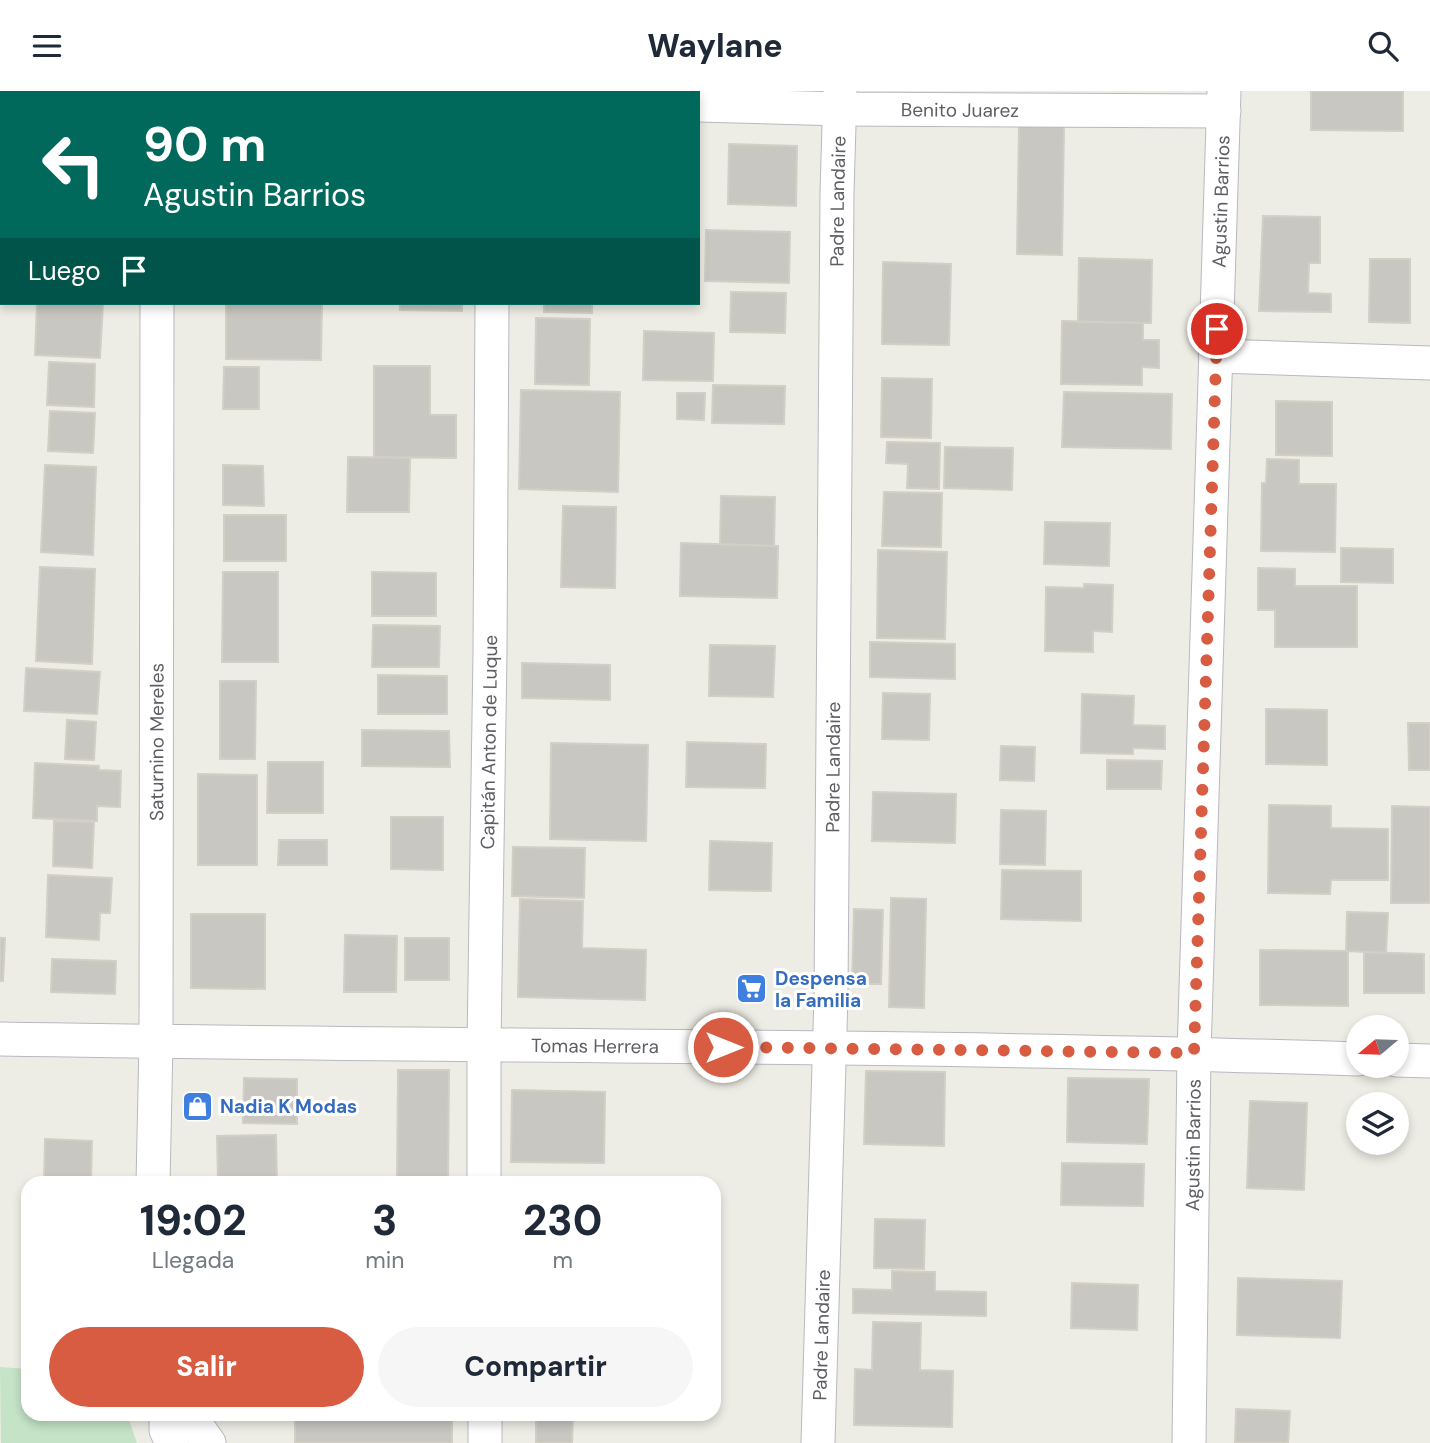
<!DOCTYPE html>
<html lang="es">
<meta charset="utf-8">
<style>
body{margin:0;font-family:"DM Sans",sans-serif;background:#f6f6f7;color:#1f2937;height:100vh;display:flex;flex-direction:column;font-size:26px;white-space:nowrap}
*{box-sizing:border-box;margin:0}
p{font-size:23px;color:#747a83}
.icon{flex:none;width:38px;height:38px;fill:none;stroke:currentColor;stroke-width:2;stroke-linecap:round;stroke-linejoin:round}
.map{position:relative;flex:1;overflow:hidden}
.panel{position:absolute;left:21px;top:1085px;width:700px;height:245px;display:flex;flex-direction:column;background:#fff;border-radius:21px;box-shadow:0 4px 10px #0003}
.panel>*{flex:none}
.hud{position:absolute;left:0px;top:0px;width:700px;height:214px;box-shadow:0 4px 10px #0003;background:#00695c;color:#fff;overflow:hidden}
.needle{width:46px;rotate:251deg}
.fabs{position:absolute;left:1346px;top:924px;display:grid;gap:14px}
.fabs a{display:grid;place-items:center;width:63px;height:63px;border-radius:50%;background:#fff;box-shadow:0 4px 10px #0003;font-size:35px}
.pin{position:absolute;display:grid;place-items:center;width:60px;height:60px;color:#fff;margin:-30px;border:4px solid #fff;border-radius:50%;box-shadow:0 2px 7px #0007}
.me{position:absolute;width:77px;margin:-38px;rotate:90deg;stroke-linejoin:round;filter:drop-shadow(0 0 5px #0008)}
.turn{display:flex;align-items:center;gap:24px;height:147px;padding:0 28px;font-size:32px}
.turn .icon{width:91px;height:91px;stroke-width:2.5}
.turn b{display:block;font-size:49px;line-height:60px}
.then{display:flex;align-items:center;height:66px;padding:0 28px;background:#0003;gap:14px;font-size:26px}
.eta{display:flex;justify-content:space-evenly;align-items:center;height:119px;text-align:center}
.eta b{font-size:42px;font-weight:800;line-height:49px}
.button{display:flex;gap:14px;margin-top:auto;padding:14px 28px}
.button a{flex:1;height:80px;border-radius:42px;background:#d75c42;color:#fff;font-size:28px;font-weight:800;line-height:80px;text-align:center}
.button a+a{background:#f6f6f7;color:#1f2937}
header{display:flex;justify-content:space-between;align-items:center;height:91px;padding:0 28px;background:#fff;font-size:32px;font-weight:800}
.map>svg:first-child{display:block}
.green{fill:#c4e3c7}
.building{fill:#c9c7c2;stroke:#d2cfc4;stroke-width:2}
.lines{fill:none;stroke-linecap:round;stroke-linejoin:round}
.minor-casing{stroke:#b7b9be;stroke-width:35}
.minor{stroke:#fff;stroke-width:33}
.route{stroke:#d75c42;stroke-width:12;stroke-dasharray:0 21.6}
.labels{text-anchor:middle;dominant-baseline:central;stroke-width:6;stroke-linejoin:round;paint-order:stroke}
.street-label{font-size:19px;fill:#5d5f64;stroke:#fff}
.shop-label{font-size:19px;font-weight:bold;fill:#366cbe;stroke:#fff;text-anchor:start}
</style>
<header><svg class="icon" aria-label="menu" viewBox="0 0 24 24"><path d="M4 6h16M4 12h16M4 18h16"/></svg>Waylane<svg class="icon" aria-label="search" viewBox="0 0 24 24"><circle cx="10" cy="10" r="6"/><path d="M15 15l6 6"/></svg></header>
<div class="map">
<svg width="1430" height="1352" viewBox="0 0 1430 1352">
<rect width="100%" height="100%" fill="#eeede5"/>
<!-- green -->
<path class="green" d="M 0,1276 L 28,1278 L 28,1323 L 127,1323 L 137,1352 L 1,1352 Z"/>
<!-- building -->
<path class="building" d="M 1311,0 L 1403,0 L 1403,40 L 1311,39 Z
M 1019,35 L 1064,36 L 1062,164 L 1017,163 Z
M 0,39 L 2,39 L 2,111 L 0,111 Z
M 729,53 L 797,55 L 796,115 L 728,113 Z
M 1263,125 L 1320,126 L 1320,172 L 1309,172 L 1308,202 L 1331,203 L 1331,221 L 1259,220 Z
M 706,139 L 790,141 L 789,192 L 705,190 Z
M 1079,167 L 1152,169 L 1151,232 L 1078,231 Z
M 1370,168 L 1410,168 L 1410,232 L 1369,231 Z
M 883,171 L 951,173 L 949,254 L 882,253 Z
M 731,201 L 786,202 L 785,242 L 730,241 Z
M 37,212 L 103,212 L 100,267 L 35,264 Z
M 226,212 L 322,212 L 321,269 L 226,268 Z
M 400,212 L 462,212 L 462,220 L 400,219 Z
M 544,212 L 592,212 L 592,222 L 544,221 Z
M 536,227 L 590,228 L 589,294 L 535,293 Z
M 1062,230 L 1143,232 L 1143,249 L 1159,249 L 1159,277 L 1142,276 L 1142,294 L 1061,293 Z
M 644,240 L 714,242 L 713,290 L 643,289 Z
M 49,271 L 95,273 L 94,316 L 47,314 Z
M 374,275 L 430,275 L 430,324 L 456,324 L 456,367 L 374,366 Z
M 224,276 L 259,276 L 259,318 L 223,318 Z
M 882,287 L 932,288 L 931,347 L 881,346 Z
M 713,294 L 785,295 L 784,333 L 712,332 Z
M 521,299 L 620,301 L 618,401 L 519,398 Z
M 1064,301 L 1172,303 L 1171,358 L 1062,356 Z
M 677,302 L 705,302 L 704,329 L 677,328 Z
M 1276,310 L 1332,311 L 1332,365 L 1276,364 Z
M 50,320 L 95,322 L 93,362 L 48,360 Z
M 887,351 L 940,352 L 939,398 L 907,397 L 908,373 L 886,372 Z
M 945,356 L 1013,357 L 1012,399 L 944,397 Z
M 348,366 L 410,367 L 409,421 L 347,421 Z
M 1267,368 L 1299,369 L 1299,393 L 1336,393 L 1335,461 L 1261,460 L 1262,392 L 1266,392 Z
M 45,374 L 96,376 L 93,464 L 41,461 Z
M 223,374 L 263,375 L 264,415 L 223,414 Z
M 884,401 L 942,402 L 941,456 L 882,455 Z
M 721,405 L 775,406 L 774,455 L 720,453 Z
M 563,415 L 616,416 L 615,497 L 561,496 Z
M 224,424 L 286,424 L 286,470 L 224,470 Z
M 1045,431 L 1110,432 L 1109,475 L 1044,473 Z
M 681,452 L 778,455 L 777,507 L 680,505 Z
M 1341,457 L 1393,458 L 1393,492 L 1341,491 Z
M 878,459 L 947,461 L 945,548 L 877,547 Z
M 40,476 L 95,478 L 92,573 L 36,570 Z
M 1258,477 L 1295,478 L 1295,495 L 1357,495 L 1357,556 L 1275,556 L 1275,519 L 1258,519 Z
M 223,481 L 278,481 L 278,571 L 222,571 Z
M 372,481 L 436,482 L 436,525 L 372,525 Z
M 1084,493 L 1113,494 L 1112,541 L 1093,540 L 1093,561 L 1045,560 L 1046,496 L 1084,497 Z
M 373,534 L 440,535 L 439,576 L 372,576 Z
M 870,551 L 955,553 L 955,588 L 870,586 Z
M 710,554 L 775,555 L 773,606 L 709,605 Z
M 522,572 L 610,574 L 610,609 L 522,607 Z
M 26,577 L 100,581 L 97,623 L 24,620 Z
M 378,584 L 447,585 L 447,623 L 378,623 Z
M 220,590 L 256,590 L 255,668 L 220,668 Z
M 883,602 L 930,603 L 929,649 L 882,648 Z
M 1082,603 L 1134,605 L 1133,634 L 1165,635 L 1165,658 L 1133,657 L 1133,663 L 1081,662 Z
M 1266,618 L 1327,619 L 1327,674 L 1266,673 Z
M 67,629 L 96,631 L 94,669 L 65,668 Z
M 1408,632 L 1430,632 L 1430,679 L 1409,679 Z
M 362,639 L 449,640 L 450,676 L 362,675 Z
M 687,651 L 766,653 L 765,697 L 686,696 Z
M 551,652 L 648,654 L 646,750 L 550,748 Z
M 1001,655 L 1035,656 L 1034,690 L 1000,689 Z
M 1107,669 L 1162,670 L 1161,698 L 1107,698 Z
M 268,671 L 323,671 L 323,722 L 267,722 Z
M 35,672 L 99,675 L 99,679 L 121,680 L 120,716 L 97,715 L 97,730 L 33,727 Z
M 198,683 L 257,684 L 257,774 L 198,774 Z
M 873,701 L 956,703 L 955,752 L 872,750 Z
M 1269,714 L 1331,715 L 1331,737 L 1388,738 L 1388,789 L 1331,789 L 1330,803 L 1268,802 Z
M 1392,715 L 1430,716 L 1430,812 L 1391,812 Z
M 1001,719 L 1046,720 L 1045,774 L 1000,773 Z
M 391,726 L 443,726 L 443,779 L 391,778 Z
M 54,730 L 94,731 L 92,777 L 53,775 Z
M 279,749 L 327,749 L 327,774 L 278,774 Z
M 710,750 L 772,752 L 771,800 L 709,799 Z
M 513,756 L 585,757 L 584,807 L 512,805 Z
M 1002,779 L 1081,780 L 1081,830 L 1001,828 Z
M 48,784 L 112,787 L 110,822 L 100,822 L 99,849 L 46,846 Z
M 891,807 L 926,808 L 924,917 L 889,916 Z
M 520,808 L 583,810 L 582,857 L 646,859 L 645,909 L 518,906 Z
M 854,818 L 883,819 L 881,893 L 852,893 Z
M 1347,821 L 1388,822 L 1386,862 L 1346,860 Z
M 191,823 L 265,823 L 265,898 L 191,897 Z
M 345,844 L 397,845 L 396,901 L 344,901 Z
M 0,847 L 5,847 L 3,890 L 0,890 Z
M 405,847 L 449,847 L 449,889 L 405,889 Z
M 1260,859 L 1348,860 L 1348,915 L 1260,914 Z
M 1364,861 L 1424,863 L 1424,902 L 1364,902 Z
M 52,868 L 116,870 L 115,903 L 51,901 Z
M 398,979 L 449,979 L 448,1092 L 397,1092 Z
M 866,980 L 945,981 L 944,1055 L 864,1053 Z
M 244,987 L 297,988 L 297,1033 L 243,1032 Z
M 1068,987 L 1149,988 L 1147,1053 L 1067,1051 Z
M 512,999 L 605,1001 L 604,1072 L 511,1071 Z
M 1250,1010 L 1307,1012 L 1304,1099 L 1247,1097 Z
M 276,1044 L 277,1092 L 218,1092 L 217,1045 Z
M 45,1048 L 92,1050 L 91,1092 L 44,1092 Z
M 1062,1072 L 1144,1073 L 1143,1115 L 1061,1114 Z
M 875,1128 L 925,1129 L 924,1178 L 874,1177 Z
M 892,1180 L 935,1181 L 935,1200 L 986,1201 L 986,1225 L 853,1222 L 853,1198 L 892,1199 Z
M 1238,1187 L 1342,1190 L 1340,1247 L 1237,1244 Z
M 1072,1192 L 1138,1194 L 1137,1239 L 1071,1237 Z
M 873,1231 L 921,1232 L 920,1279 L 953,1280 L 952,1336 L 854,1334 L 855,1278 L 872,1279 Z
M 1236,1318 L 1290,1320 L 1288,1352 L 1235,1352 Z
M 295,1323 L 452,1323 L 452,1352 L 295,1352 Z
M 536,1323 L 573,1324 L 572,1352 L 536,1352 Z"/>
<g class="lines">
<defs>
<g id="minor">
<path d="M 57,0 L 87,2"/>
<path d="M 291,0 L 291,2"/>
<path d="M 26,2 L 53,0"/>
<path d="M 0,14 L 2,13"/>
<path id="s1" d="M 698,14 L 840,18 L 1224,20"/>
<path d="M 1216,265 L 1430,272"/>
<path id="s2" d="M 0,948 C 453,956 906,953 1358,968"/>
<path d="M 1396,969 L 1430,970"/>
<path id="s3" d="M 153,1092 L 156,951 L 157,212"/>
<path id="s4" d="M 484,1092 L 484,954 L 490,561 L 492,212"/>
<path d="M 166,1323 L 166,1339 L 172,1352"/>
<path d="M 186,1323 L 191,1327 L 209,1352"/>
<path d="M 485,1323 L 485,1352"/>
<path id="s5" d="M 818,1352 L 831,904 L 837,102 L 840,0"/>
<path id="s6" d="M 1189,1352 L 1194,962 L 1224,0"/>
</g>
</defs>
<!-- minor casing -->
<use href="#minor" class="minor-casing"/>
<!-- minor -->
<use href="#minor" class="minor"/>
</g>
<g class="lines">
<!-- route -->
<path class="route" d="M 723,956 L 1194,962 L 1217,238"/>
</g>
<!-- icons -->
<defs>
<symbol id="supermarket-square" viewBox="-11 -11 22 22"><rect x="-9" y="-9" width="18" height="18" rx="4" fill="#3f7fe0" stroke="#fff"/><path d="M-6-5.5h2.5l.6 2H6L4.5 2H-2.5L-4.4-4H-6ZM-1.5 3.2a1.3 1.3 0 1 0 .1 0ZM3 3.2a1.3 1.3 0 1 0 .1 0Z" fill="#fff"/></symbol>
<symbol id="shop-square" viewBox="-11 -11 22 22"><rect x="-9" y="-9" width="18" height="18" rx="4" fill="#3f7fe0" stroke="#fff"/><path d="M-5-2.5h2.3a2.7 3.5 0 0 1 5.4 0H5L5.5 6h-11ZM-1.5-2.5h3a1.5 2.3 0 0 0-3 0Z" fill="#fff"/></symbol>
</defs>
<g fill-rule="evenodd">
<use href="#supermarket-square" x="734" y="880" width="35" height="35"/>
<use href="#shop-square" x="180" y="998" width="35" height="35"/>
</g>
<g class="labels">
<!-- street labels -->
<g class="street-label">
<text stroke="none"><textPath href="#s1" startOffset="262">Benito Juarez</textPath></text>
<text stroke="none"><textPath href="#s5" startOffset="1242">Padre Landaire</textPath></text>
<text stroke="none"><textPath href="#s6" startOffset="1242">Agustin Barrios</textPath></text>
<text stroke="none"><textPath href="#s3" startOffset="441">Saturnino Mereles</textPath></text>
<text stroke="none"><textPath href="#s4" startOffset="441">Capitán Anton de Luque</textPath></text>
<text stroke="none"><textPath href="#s5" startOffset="676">Padre Landaire</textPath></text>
<text stroke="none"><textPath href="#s2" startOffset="595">Tomas Herrera</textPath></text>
<text stroke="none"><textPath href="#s6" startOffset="298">Agustin Barrios</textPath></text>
<text stroke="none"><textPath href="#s5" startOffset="108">Padre Landaire</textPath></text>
</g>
<!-- shop labels -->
<g class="shop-label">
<text x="775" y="887">Despensa<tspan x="775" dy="22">la Familia</tspan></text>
<text x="220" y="1015">Nadia K Modas</text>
</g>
</g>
</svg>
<div class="fabs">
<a><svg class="needle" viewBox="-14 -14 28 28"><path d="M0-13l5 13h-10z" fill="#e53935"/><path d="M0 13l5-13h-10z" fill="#747a83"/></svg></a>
<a><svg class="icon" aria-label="layers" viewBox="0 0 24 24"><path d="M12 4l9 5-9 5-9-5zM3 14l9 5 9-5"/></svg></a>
</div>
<div class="pin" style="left:1217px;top:238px;background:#d93025"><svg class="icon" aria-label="arrive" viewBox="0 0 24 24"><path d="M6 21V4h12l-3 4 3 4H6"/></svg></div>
<svg class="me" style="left:723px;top:956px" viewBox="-20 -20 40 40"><circle r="17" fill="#d75c42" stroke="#fff" stroke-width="3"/><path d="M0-11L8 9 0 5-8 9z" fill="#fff"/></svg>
<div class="hud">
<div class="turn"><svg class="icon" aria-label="left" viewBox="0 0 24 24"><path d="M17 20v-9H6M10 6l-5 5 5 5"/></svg><div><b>90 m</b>Agustin Barrios</div></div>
<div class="then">Luego<svg class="icon" aria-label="arrive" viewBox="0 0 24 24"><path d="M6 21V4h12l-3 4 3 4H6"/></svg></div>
</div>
<section class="panel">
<div class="eta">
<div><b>19:02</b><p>Llegada</p></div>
<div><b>3</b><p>min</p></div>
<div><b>230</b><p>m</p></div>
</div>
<div class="button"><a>Salir</a><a>Compartir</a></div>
</section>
</div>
